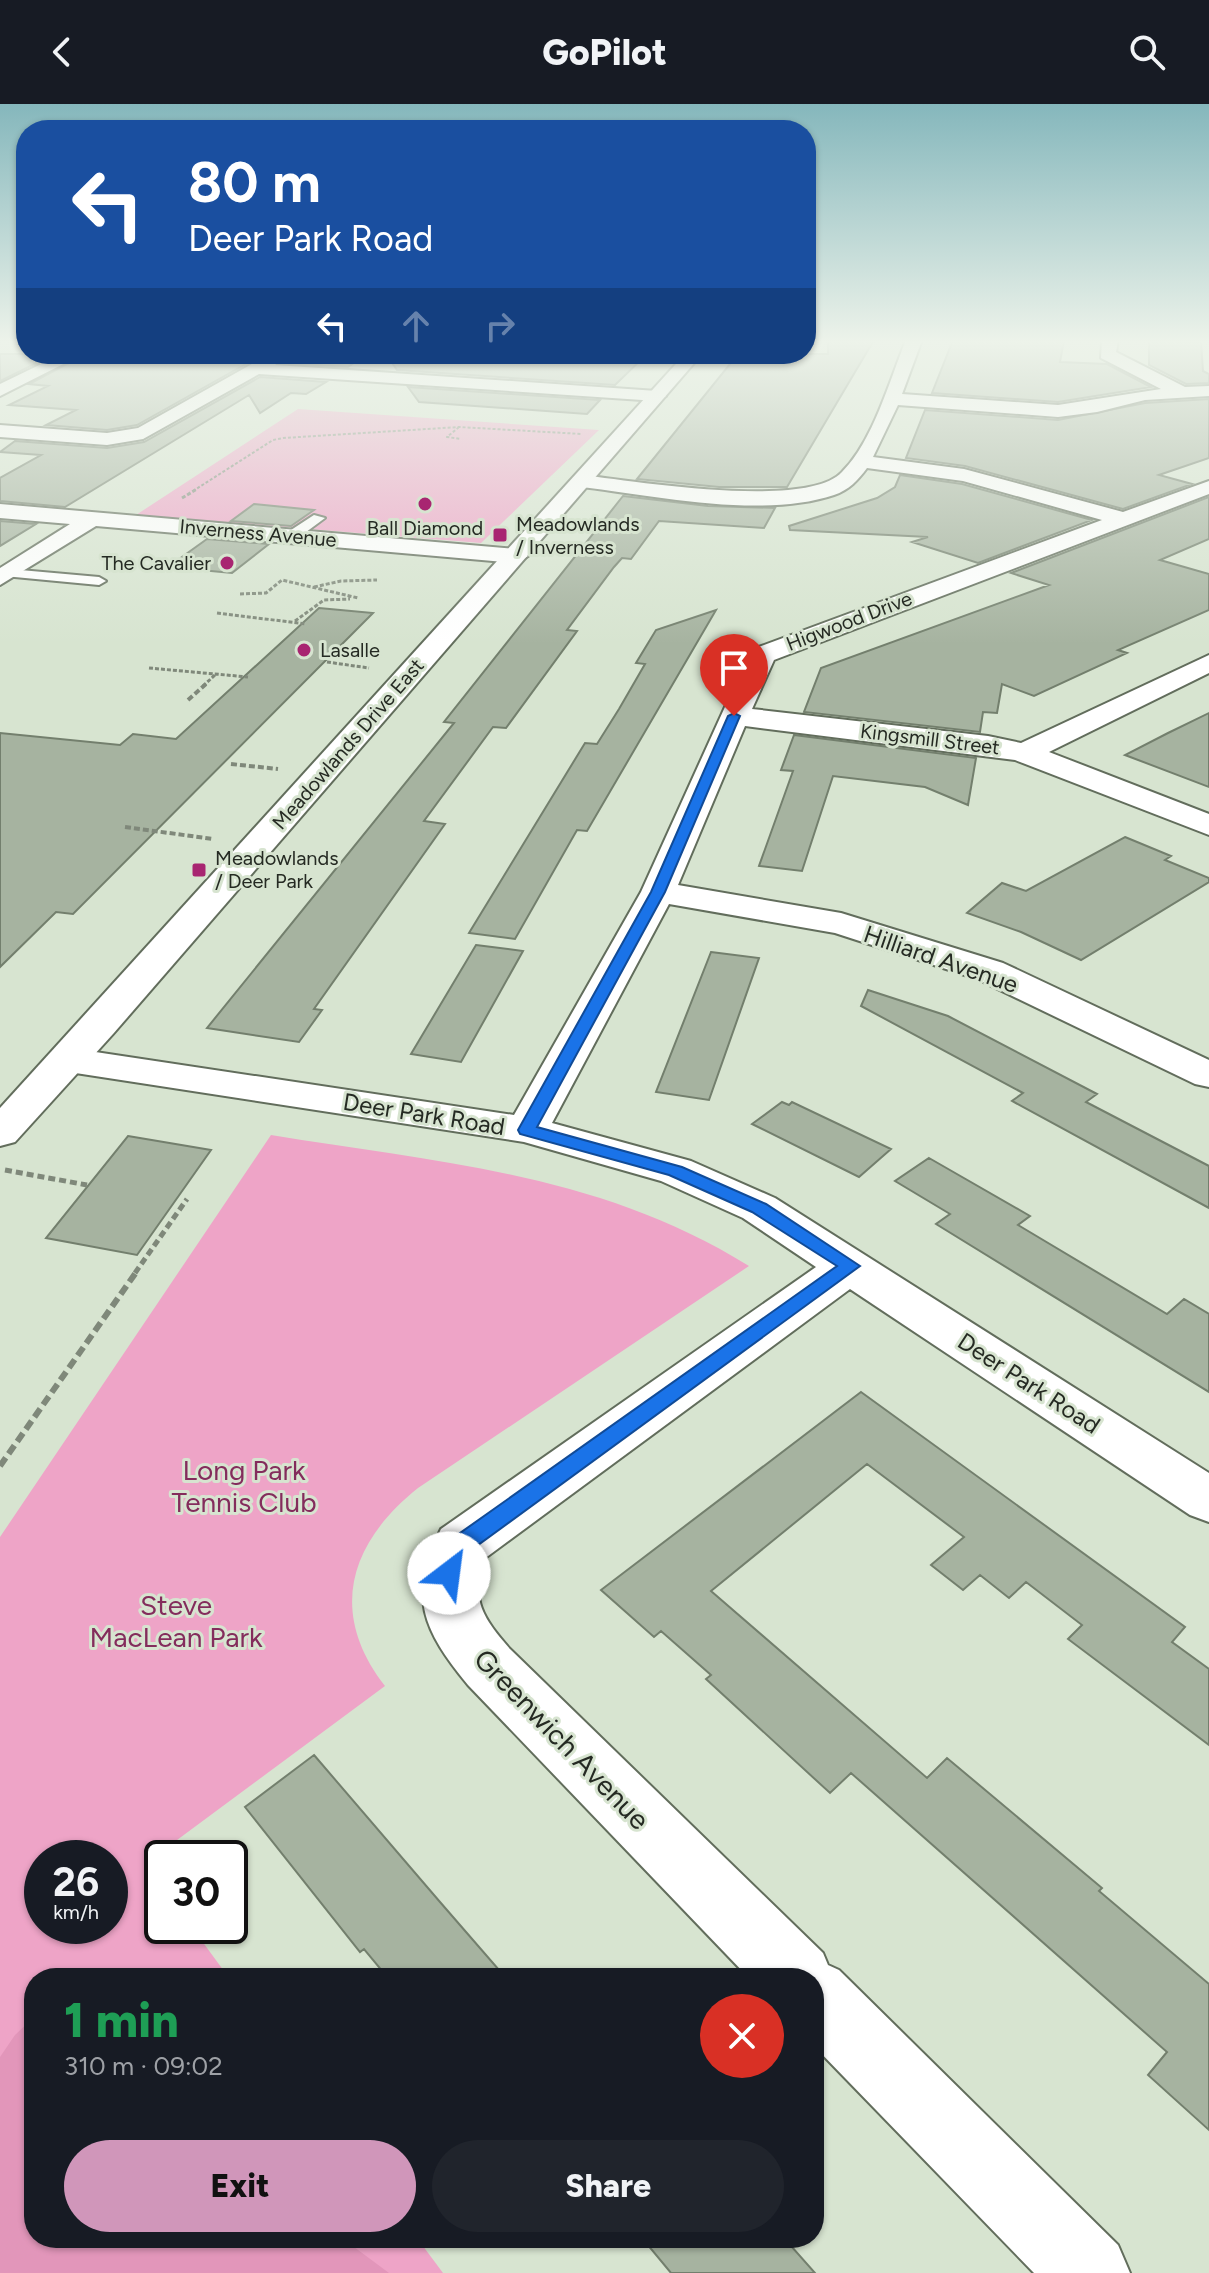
<!DOCTYPE html>
<meta charset="utf-8">
<style>
body{margin:0;font-family:Figtree,sans-serif;background:#20242c;color:#f1f3f6;height:100vh;display:flex;flex-direction:column;font-size:30px;white-space:nowrap}
*{box-sizing:border-box;margin:0}
p{font-size:26px;color:#9ea1a6}
.icon{flex:none;width:44px;height:44px;fill:none;stroke:currentColor;stroke-width:2;stroke-linecap:round;stroke-linejoin:round}
.map{position:relative;flex:1;overflow:hidden}
.drawer{position:absolute;left:24px;top:1864px;width:800px;height:280px;display:flex;flex-direction:column;background:#171b24;border-radius:32px;box-shadow:0 2px 6px #0004}
.drawer>*{flex:none}
.top-card{position:absolute;left:16px;top:16px;width:800px;height:244px;border-radius:32px;box-shadow:0 2px 6px #0004;background:#1a4fa0;color:#fff;overflow:hidden}
.speed{position:absolute;left:24px;top:1736px;display:flex;gap:16px;font-size:40px;font-weight:700;text-align:center}
.speed>*{display:grid;place-content:center;width:104px;height:104px;border-radius:50%;background:#171b24;box-shadow:0 2px 6px #0004;line-height:1}
.speed small{font-size:20px;font-weight:400}
.speed .limit{border:4px solid #111;border-radius:12px;background:#fff;color:#111}
.pin{position:absolute;display:grid;place-items:center;width:68px;height:68px;color:#fff;margin:-82px -34px;border-radius:50% 50% 50% 0;rotate:-45deg;box-shadow:0 0 8px #0007}
.pin .icon{rotate:45deg}
.me{position:absolute;width:88px;margin:-44px;rotate:30deg;stroke-linejoin:round;filter:drop-shadow(0 0 6px #0008)}
.turn{display:flex;align-items:center;gap:28px;height:168px;padding:0 40px;font-size:36px}
.turn .icon{width:104px;height:104px;stroke-width:2.5}
.turn b{display:block;font-size:56px;line-height:68px}
.lanes{display:flex;align-items:center;height:76px;padding:0 40px;background:#0003;justify-content:center;gap:40px;direction:ltr}
.lanes .off{opacity:.35}
.round{display:grid;place-items:center;flex:none;width:84px;height:84px;border-radius:42px;background:#20242c}
.headline{display:flex;align-items:center;justify-content:space-between;height:136px;padding:0 40px}
h1{font-size:48px;font-weight:800;line-height:60px;color:#1e9e55}
.button{display:flex;gap:16px;margin-top:auto;padding:16px 40px}
.button a{flex:1;height:92px;border-radius:48px;background:#d096ba;color:#111;font-size:32px;font-weight:800;line-height:92px;text-align:center}
.button a+a{background:#20242c;color:#f1f3f6}
header{display:flex;justify-content:space-between;align-items:center;height:104px;padding:0 40px;background:#171b24;font-size:36px;font-weight:800}
.map>svg:first-child{display:block}
.green{fill:#eea4c7;fill-rule:evenodd}
.forest{fill:#e296ba}
.building{fill:#a6b3a0;stroke:#737f6d;stroke-width:2}
.lines{fill:none;stroke-linecap:round;stroke-linejoin:round}
.service-casing{stroke:#626d5c;stroke-width:4}
.minor-casing{stroke:#626d5c;stroke-width:4}
.secondary-casing{stroke:#626d5c;stroke-width:4}
.path-far4{stroke:#7f887a;stroke-width:2;stroke-dasharray:3 2;stroke-linecap:butt}
.path-far3{stroke:#7f887a;stroke-width:3;stroke-dasharray:4 2;stroke-linecap:butt}
.path-far2{stroke:#7f887a;stroke-width:4;stroke-dasharray:6 3;stroke-linecap:butt}
.path-far1{stroke:#7f887a;stroke-width:5;stroke-dasharray:7 4;stroke-linecap:butt}
.path{stroke:#7f887a;stroke-width:6;stroke-dasharray:10 5;stroke-linecap:butt}
.service{fill:#fff;fill-rule:evenodd}
.minor{fill:#fff;fill-rule:evenodd}
.secondary{fill:#fff;fill-rule:evenodd}
.route{fill:#1a73e8;stroke:#114b97;stroke-width:2}
.poi-dot{fill:#a82571;stroke:#d7e4d0;stroke-width:3}
.labels{text-anchor:middle;dominant-baseline:central;stroke-width:6;stroke-linejoin:round;paint-order:stroke}
.far-poi-label{font-size:20px;fill:#252a23;stroke:#d7e4d0;text-anchor:start}
.far-street-label{font-size:20px;fill:#252a23;stroke:#d7e4d0}
.street-label{font-size:24px;fill:#252a23;stroke:#d7e4d0}
.near-park-label{font-size:28px;fill:#842c5c;stroke:#d7e4d0}
.near-street-label{font-size:28px;fill:#252a23;stroke:#d7e4d0}
</style>
<header><svg class="icon" aria-label="back" viewBox="0 0 24 24"><path d="M15 5l-7 7 7 7"/></svg>GoPilot<svg class="icon" aria-label="search" viewBox="0 0 24 24"><circle cx="10" cy="10" r="6"/><path d="M15 15l6 6"/></svg></header>
<div class="map">
<svg width="1209" height="2169" viewBox="0 0 1209 2169">
<rect width="100%" height="100%" fill="#d7e4d0"/>
<!-- green -->
<path class="green" d="M 298,305 L 599,326 L 481,439 L 136,411 Z
M 271,1031 C 441,1059 599,1069 749,1162 L 418,1384 C 349,1439 328,1509 385,1582 L 146,1759 L 162,1781 L 162,1822 L 191,1822 L 229,1874 L 34,1874 L 34,2134 L 417,2134 L 443,2169 L 0,2169 L 0,1433 ZM 42,1754 L 110,1754 L 110,1822 L 42,1822 Z"/>
<!-- forest -->
<path class="forest" d="M 34,1913 L 34,2134 L 342,2134 L 389,2169 L 0,2169 L 0,1953 L 15,1931 Z"/>
<!-- building -->
<path class="building" d="M 828,236 L 874,236 L 787,383 L 719,383 L 637,375 L 734,255 L 742,250 L 828,250 Z
M 953,236 L 1064,236 L 1060,258 L 1107,260 L 1151,283 L 1058,298 L 932,289 Z
M 1149,236 L 1201,238 L 1203,267 L 1209,270 L 1209,279 L 1186,280 L 1149,261 Z
M 0,250 L 55,250 L 0,277 Z
M 86,250 L 264,250 L 137,321 L 107,326 L 46,321 L 76,306 L 9,301 L 48,282 L 29,280 Z
M 386,250 L 647,250 L 615,281 L 397,266 Z
M 293,251 L 359,255 L 348,263 L 283,259 Z
M 260,273 L 326,278 L 306,290 L 291,289 L 260,309 L 249,291 L 65,403 L 0,397 L 0,374 L 41,351 L 0,348 L 15,337 L 107,344 L 144,338 Z
M 408,283 L 600,296 L 587,310 L 419,298 Z
M 1209,295 L 1209,354 L 1159,371 L 1192,380 L 1123,405 L 965,362 L 906,354 L 925,306 L 1058,316 L 1145,299 Z
M 900,371 L 962,380 L 1092,416 L 978,459 L 912,438 L 928,433 L 790,426 L 789,422 L 877,394 L 895,383 Z
M 623,392 L 708,402 L 775,404 L 764,424 L 659,417 L 631,455 L 622,454 L 614,463 L 567,526 L 577,527 L 506,624 L 493,623 L 424,717 L 445,720 L 314,905 L 322,906 L 299,938 L 207,924 L 454,619 L 444,618 Z
M 1209,393 L 1209,435 L 1160,456 L 1209,470 L 1209,506 L 1118,546 L 1127,549 L 1034,592 L 1002,580 L 997,609 L 983,608 L 980,628 L 804,608 L 821,564 L 1049,481 L 1011,469 Z
M 254,400 L 314,406 L 291,422 L 231,417 Z
M 0,417 L 36,420 L 0,442 Z
M 207,435 L 269,440 L 232,469 L 168,463 Z
M 319,504 L 373,509 L 73,810 L 56,808 L 0,863 L 0,629 L 120,641 L 133,630 L 176,635 Z
M 716,506 L 587,727 L 577,726 L 515,835 L 469,829 L 585,639 L 597,640 L 619,605 L 645,560 L 636,559 L 656,526 Z
M 1209,609 L 1209,683 L 1125,651 L 1168,629 Z
M 794,631 L 976,654 L 968,701 L 925,683 L 833,672 L 802,767 L 759,762 L 793,667 L 781,666 Z
M 1125,733 L 1171,752 L 1165,756 L 1209,774 L 1209,778 L 1081,856 L 1021,828 L 967,809 L 1002,779 L 1026,787 Z
M 476,841 L 523,847 L 461,958 L 411,950 Z
M 711,848 L 759,854 L 709,996 L 656,988 Z
M 868,886 L 948,912 L 1097,990 L 1086,998 L 1209,1062 L 1209,1104 L 1012,997 L 1023,989 L 861,902 Z
M 782,998 L 789,1001 L 792,998 L 891,1045 L 859,1073 L 752,1020 Z
M 128,1032 L 211,1046 L 137,1151 L 46,1134 Z
M 929,1054 L 1030,1112 L 1018,1121 L 1167,1210 L 1184,1195 L 1209,1210 L 1209,1288 L 936,1120 L 950,1110 L 895,1077 Z
M 861,1288 L 1185,1523 L 1172,1538 L 1209,1565 L 1209,1641 L 1068,1535 L 1082,1521 L 1026,1478 L 1009,1494 L 980,1471 L 963,1486 L 931,1461 L 964,1433 L 867,1360 L 711,1487 L 927,1674 L 947,1654 L 1102,1784 L 1099,1787 L 1209,1880 L 1209,2026 L 1148,1971 L 1167,1948 L 851,1669 L 830,1689 L 706,1575 L 711,1571 L 661,1527 L 654,1533 L 601,1486 Z
M 314,1651 L 440,1798 L 506,1874 L 388,1874 L 364,1845 L 360,1848 L 245,1703 Z
M 642,2134 L 784,2134 L 815,2169 L 671,2169 Z"/>
<g class="lines">
<defs>
<path id="service" d="M 314,411 L 325,414 L 298,434 L 288,434 L 288,428 Z
M 9,465 L 99,473 L 106,477 L 99,481 L 4,472 L 4,466 Z"/>
<path id="minor" d="M 906,236 L 922,236 L 902,290 L 1058,301 L 1161,285 L 1101,254 L 1102,236 L 1118,236 L 1116,248 L 1185,283 L 1209,282 L 1209,292 L 1145,296 L 1097,308 L 1058,313 L 898,301 L 873,353 L 964,365 L 1123,408 L 1209,377 L 1209,390 L 774,556 L 752,605 L 988,632 L 1021,639 L 1209,551 L 1209,569 L 1049,648 L 1209,710 L 1209,731 L 1015,656 L 745,622 L 678,781 L 841,809 L 1003,859 L 1209,956 L 1209,983 L 1195,980 L 977,875 L 835,829 L 669,800 L 552,1019 L 691,1057 L 775,1094 L 1209,1369 L 1209,1418 L 1190,1411 L 850,1185 L 484,1455 C 470,1496 483,1514 510,1545 L 823,1849 L 828,1861 L 839,1866 L 1118,2141 L 1130,2169 L 1034,2169 L 814,1942 L 814,1874 L 749,1874 L 468,1581 C 423,1526 407,1492 441,1425 L 816,1163 L 743,1114 L 661,1077 L 524,1038 L 69,968 L 55,964 L 49,956 L 55,948 L 69,944 L 514,1011 L 641,788 L 744,561 L 756,544 L 1102,416 L 963,377 L 867,364 C 858,376 849,386 834,391 C 762,415 656,392 582,383 L 572,377 L 582,371 C 634,377 807,406 842,368 C 873,337 889,278 906,236 Z
M 62,250 L 83,250 L 0,292 L 0,280 Z
M 270,250 L 290,250 L 275,261 L 657,287 L 666,292 L 657,297 L 259,270 L 143,335 L 107,341 L 0,333 L 0,321 L 107,329 L 138,324 Z
M 0,400 L 516,445 L 528,452 L 516,459 L 96,422 L 0,481 L 0,464 L 70,420 L 0,414 Z"/>
<path id="secondary" d="M 685,250 L 702,250 L 113,930 L 15,1038 L 0,1042 L 0,1004 Z"/>
</defs>
<!-- service casing -->
<use href="#service" class="service-casing"/>
<!-- minor casing -->
<use href="#minor" class="minor-casing"/>
<!-- secondary casing -->
<use href="#secondary" class="secondary-casing"/>
<!-- path-far4 -->
<path class="path-far4" d="M 459,323 L 447,333 L 461,335
M 193,387 L 273,336 L 283,334 L 459,323 L 582,330"/>
<!-- path-far3 -->
<path class="path-far3" d="M 182,394 L 197,385
M 314,483 L 341,477 L 377,476
M 240,490 L 266,489 L 282,476 L 358,494
M 217,509 L 306,520
M 295,517 L 324,496 L 350,495
M 327,558 L 369,564
M 149,564 L 248,573
M 203,582 L 215,571"/>
<!-- path-far2 -->
<path class="path-far2" d="M 188,596 L 206,580
M 231,660 L 278,665
M 125,723 L 213,735"/>
<!-- path-far1 -->
<path class="path-far1" d="M 5,1066 L 87,1081
M 135,1169 L 187,1095"/>
<!-- path -->
<path class="path" d="M 0,1362 L 137,1167"/>
<!-- service -->
<use href="#service" class="service"/>
<!-- minor -->
<use href="#minor" class="minor"/>
<!-- secondary -->
<use href="#secondary" class="secondary"/>
</g>
<!-- sky -->
<linearGradient id="sky" x2="0" y2="1"><stop stop-color="#85b7bc"/><stop offset="0.44" stop-color="#edf3ea"/><stop offset="1" stop-color="#edf3ea" stop-opacity="0"/></linearGradient>
<rect width="1209" height="540" fill="url(#sky)"/>
<!-- route -->
<path class="route" d="M 734,609 L 740,612 L 665,788 L 537,1023 L 682,1063 L 766,1100 L 860,1162 L 470,1447 L 457,1476 L 449,1479 L 441,1476 L 437,1469 L 453,1434 L 837,1162 L 752,1108 L 669,1071 L 520,1030 L 518,1026 L 651,788 L 728,612 Z"/>
<!-- markers -->
<g class="poi-dot">
<circle cx="425" cy="400" r="8"/>
<rect x="492" y="423" width="16" height="16" rx="4"/>
<circle cx="227" cy="459" r="8"/>
<circle cx="304" cy="546" r="8"/>
<rect x="191" y="758" width="16" height="16" rx="4"/>
</g>
<g class="labels">
<!-- far-poi labels -->
<g class="far-poi-label">
<text x="516" y="420">Meadowlands<tspan x="516" dy="23">/ Inverness</tspan></text>
<text x="425" y="424" text-anchor="middle">Ball Diamond</text>
<text x="211" y="459" text-anchor="end">The Cavalier</text>
<text x="320" y="546">Lasalle</text>
<text x="215" y="754">Meadowlands<tspan x="215" dy="23">/ Deer Park</tspan></text>
</g>
<!-- far-street labels -->
<g class="far-street-label">
<text transform="translate(258 429) rotate(5)">Inverness Avenue</text>
<text transform="translate(849 517) rotate(-21)">Higwood Drive</text>
<text transform="translate(930 635) rotate(7)">Kingsmill Street</text>
<text transform="translate(348 640) rotate(-49)">Meadowlands Drive East</text>
</g>
<!-- street labels -->
<g class="street-label">
<text transform="translate(941 855) rotate(19)">Hilliard Avenue</text>
<text transform="translate(424 1010) rotate(9)">Deer Park Road</text>
<text transform="translate(1029 1279) rotate(33)">Deer Park Road</text>
</g>
<!-- near-park labels -->
<g class="near-park-label">
<text x="244" y="1366">Long Park<tspan x="244" dy="32">Tennis Club</tspan></text>
<text x="176" y="1501">Steve<tspan x="176" dy="32">MacLean Park</tspan></text>
</g>
<!-- near-street labels -->
<g class="near-street-label">
<text transform="translate(562 1635) rotate(46)">Greenwich Avenue</text>
</g>
</g>
</svg>
<div class="speed"><div>26<small>km/h</small></div><div class="limit">30</div></div>
<div class="pin" style="left:734px;top:612px;background:#d93025"><svg class="icon" aria-label="arrive" viewBox="0 0 24 24"><path d="M6 21V4h12l-3 4 3 4H6"/></svg></div>
<svg class="me" style="left:449px;top:1469px" viewBox="-20 -20 40 40"><circle r="19" fill="#fff"/><path d="M0-13L10 11 0 6-10 11z" fill="#1a73e8"/></svg>
<div class="top-card">
<div class="turn"><svg class="icon" aria-label="left" viewBox="0 0 24 24"><path d="M17 20v-9H6M10 6l-5 5 5 5"/></svg><div><b>80 m</b>Deer Park Road</div></div>
<div class="lanes"><svg class="icon" aria-label="left" viewBox="0 0 24 24"><path d="M17 20v-9H6M10 6l-5 5 5 5"/></svg><svg class="icon off" aria-label="ahead" viewBox="0 0 24 24"><path d="M12 20V5M6 11l6-6 6 6"/></svg><svg class="icon off" aria-label="right" viewBox="0 0 24 24"><path d="M7 20v-9h11M14 6l5 5-5 5"/></svg></div>
</div>
<section class="drawer">
<div class="headline"><div><h1>1 min</h1><p>310 m · 09:02</p></div><a class="round" style="background:#d93025;color:#fff"><svg class="icon" aria-label="close" viewBox="0 0 24 24"><path d="M6 6l12 12M18 6L6 18"/></svg></a></div>
<div class="button"><a>Exit</a><a>Share</a></div>
</section>
</div>
